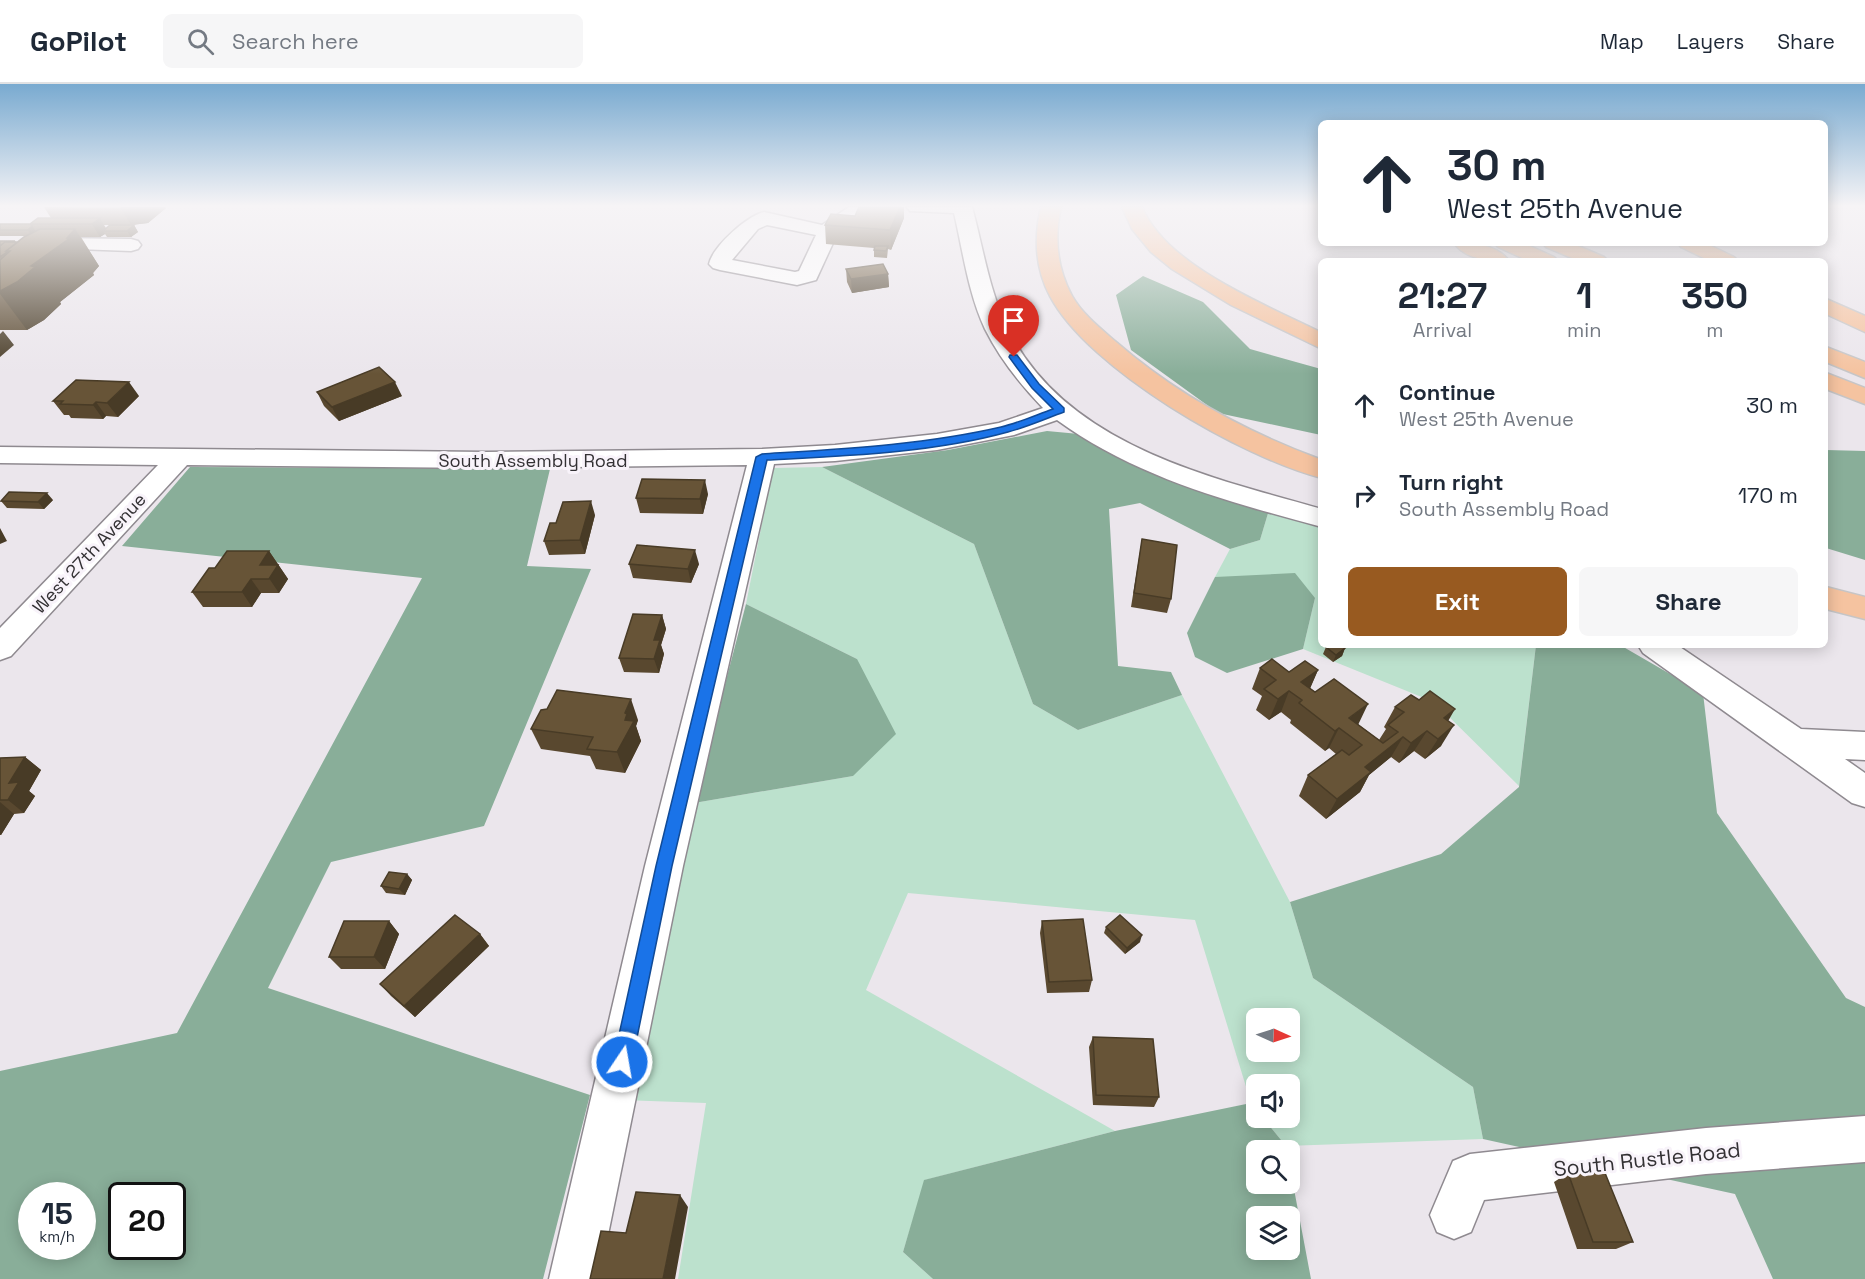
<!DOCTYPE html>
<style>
body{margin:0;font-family:"Space Grotesk",sans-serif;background:#f6f6f7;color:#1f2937;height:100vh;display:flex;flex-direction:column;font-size:22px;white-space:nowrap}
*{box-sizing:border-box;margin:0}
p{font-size:20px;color:#747a83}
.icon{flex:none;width:33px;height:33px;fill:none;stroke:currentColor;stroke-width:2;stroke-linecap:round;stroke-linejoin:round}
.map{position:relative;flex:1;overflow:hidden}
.sheet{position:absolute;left:1318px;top:174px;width:510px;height:390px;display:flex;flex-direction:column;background:#fff;border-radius:9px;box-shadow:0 3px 15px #0003}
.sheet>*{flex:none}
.hud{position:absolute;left:1318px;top:36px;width:510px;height:126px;border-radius:9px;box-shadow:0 3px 15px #0003;background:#fff;color:#1f2937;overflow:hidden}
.needle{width:39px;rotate:93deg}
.tools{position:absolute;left:1246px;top:924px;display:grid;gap:12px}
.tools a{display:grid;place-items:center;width:54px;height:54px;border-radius:9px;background:#fff;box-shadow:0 3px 15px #0003;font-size:30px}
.speed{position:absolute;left:18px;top:1098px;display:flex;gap:12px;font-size:30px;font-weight:700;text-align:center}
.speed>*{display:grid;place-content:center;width:78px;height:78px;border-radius:50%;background:#fff;box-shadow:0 3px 15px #0003;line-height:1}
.speed small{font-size:15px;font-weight:400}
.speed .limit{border:3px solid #111;border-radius:9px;background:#fff;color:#111}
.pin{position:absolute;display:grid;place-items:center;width:51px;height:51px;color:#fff;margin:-62px -26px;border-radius:50% 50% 50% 0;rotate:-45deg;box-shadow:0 0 6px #0007}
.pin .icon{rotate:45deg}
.me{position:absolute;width:66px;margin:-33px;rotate:12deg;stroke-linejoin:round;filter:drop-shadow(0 0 4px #0008)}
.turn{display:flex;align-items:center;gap:21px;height:126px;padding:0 30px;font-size:27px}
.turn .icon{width:78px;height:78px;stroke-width:2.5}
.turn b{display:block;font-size:42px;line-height:51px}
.eta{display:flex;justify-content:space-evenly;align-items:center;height:102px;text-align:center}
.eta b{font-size:36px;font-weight:700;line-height:42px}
.primary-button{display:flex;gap:12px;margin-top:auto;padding:12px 30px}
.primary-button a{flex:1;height:69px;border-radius:9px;background:#985a20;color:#fff;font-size:24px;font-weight:700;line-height:69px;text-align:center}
.primary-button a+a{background:#f6f6f7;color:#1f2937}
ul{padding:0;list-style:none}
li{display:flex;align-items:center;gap:18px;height:90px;padding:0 30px}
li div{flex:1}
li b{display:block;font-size:22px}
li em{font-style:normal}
header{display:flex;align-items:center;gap:36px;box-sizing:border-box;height:84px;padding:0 30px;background:#fff;border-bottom:2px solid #e0e1e3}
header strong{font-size:28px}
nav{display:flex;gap:33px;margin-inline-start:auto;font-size:21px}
.search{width:420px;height:54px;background:#f6f6f7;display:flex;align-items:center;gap:15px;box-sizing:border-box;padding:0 21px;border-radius:9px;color:#747a83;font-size:22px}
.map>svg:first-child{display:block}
.green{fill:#bce1cd;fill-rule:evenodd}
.forest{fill:#89ae99;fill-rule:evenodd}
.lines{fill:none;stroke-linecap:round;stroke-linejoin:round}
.minor-casing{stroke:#8f8a90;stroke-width:3}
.highway-casing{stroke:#c6c5c6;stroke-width:3}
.minor{fill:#fff;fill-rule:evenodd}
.highway{fill:#f5c3a0;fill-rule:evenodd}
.wall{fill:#59482f}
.shaded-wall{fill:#483b26}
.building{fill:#675437;stroke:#483b26;stroke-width:1.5}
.route{fill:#1a73e8;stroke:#114b97;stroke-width:1.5}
.labels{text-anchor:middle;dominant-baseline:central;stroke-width:6;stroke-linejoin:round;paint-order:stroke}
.street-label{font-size:18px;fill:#333134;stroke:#f8f3fa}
.near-street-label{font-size:21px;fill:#333134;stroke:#f8f3fa}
</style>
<header>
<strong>GoPilot</strong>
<div class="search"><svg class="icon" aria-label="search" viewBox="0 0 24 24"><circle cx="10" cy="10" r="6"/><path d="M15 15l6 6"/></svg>Search here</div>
<nav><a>Map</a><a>Layers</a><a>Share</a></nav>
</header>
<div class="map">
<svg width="1865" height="1195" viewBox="0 0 1865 1195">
<rect width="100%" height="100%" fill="#ebe6ec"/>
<!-- green -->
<path class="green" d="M 822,383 L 974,460 L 1033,620 L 1078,646 L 1182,611 L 1290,818 L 1313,894 L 1473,1003 L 1483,1055 L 1286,1062 L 1263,1034 L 1290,1034 L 1290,1000 L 1257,1000 L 1257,1026 L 1251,1019 L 1195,836 L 908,809 L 866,906 L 1115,1047 L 925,1096 L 903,1168 L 933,1195 L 678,1195 L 706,1019 L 622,1016 L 694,719 L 853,692 L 857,575 L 746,520 L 773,384 ZM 1257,934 L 1290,934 L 1290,968 L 1257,968 Z
M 1269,426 L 1321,443 L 1322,561 L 1536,561 L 1519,702 L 1434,618 L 1303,565 L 1315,514 L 1215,493 L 1230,465 L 1260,456 Z"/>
<!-- forest -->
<path class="forest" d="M 1143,192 L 1203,218 L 1250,265 L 1321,285 L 1321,351 L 1218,329 L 1131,266 L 1116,211 Z
M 1047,347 L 1079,350 L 1269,426 L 1260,456 L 1230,465 L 1140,419 L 1109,425 L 1118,582 L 1171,588 L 1182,611 L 1078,646 L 1033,620 L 974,460 L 822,383 L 948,366 Z
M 1826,366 L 1865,367 L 1865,476 L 1826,464 Z
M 190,383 L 550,385 L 527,482 L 591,485 L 484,742 L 331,778 L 268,904 L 590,1011 L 543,1195 L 0,1195 L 0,987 L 177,949 L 422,494 L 122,462 ZM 32,1112 L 82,1112 L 82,1162 L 32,1162 ZM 122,1112 L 172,1112 L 172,1162 L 122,1162 Z
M 1295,489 L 1315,514 L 1303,565 L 1227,589 L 1195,573 L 1187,549 L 1215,493 Z
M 746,520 L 857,575 L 896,650 L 853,692 L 694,719 Z
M 1536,561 L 1620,561 L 1703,609 L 1717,729 L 1846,914 L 1865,923 L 1865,1195 L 1773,1195 L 1735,1110 L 1483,1055 L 1473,1003 L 1313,894 L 1290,818 L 1441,770 L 1519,703 Z
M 1251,1019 L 1257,1026 L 1257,1034 L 1263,1034 L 1286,1062 L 1287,1066 L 1257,1066 L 1257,1100 L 1290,1100 L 1290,1084 L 1311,1195 L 933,1195 L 903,1168 L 924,1096 L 1115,1047 ZM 1290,1132 L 1290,1166 L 1257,1166 L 1257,1132 Z"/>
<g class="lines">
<defs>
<path id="minor" d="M 849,123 L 891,123 L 888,127 L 865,130 L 839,146 L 816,196 L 797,201 L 720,186 L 713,184 L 709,180 C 713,162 747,132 764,128 L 822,141 ZM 767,141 L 816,151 L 799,187 L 795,188 L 732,176 L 758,145 Z
M 907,123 L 972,123 C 983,163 989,207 1008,245 C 1065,361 1208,393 1322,425 L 1322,443 C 1229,418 1135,393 1057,336 L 1014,351 L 937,366 L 835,377 L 774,380 L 683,782 L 599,1195 L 549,1195 L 645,782 L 747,381 L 485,384 L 187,381 L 11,572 L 0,576 L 0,544 L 158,381 L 0,379 L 0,363 L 485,368 L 762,365 L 835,361 L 937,350 L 999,339 L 1043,324 C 1020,300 1000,275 985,245 C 968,209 963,167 954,129 L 910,127 Z
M 56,154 L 131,155 L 138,157 L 141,161 L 138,165 L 131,167 L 49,164 L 46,160 L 49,156 Z
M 1638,561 L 1677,561 L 1801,645 L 1865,648 L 1865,676 L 1845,675 L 1865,689 L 1865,723 L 1852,719 L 1643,569 Z
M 1865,1032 L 1865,1078 L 1706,1090 L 1484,1116 L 1471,1148 L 1454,1155 L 1437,1148 L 1430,1131 L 1453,1077 L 1470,1070 L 1706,1044 Z"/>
<path id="highway" d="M 1041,123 L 1061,123 C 1054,154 1057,184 1072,212 C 1082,230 1101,245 1116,258 C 1177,311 1246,348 1322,376 L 1322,394 C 1243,374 1088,285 1050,212 C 1035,184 1034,153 1041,123 Z
M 1122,123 L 1142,123 C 1166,182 1266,221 1322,249 L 1322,265 L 1231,221 L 1172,185 L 1151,168 L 1132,145 Z
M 1454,159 C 1472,159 1497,160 1509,177 C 1490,177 1466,176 1454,159 Z
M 1495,159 L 1523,159 L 1554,173 L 1558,177 L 1529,177 L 1498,163 Z
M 1543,159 L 1571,159 L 1604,173 L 1608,177 L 1579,177 L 1546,163 Z
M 1678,159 L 1705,159 L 1734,173 L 1738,177 L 1710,177 L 1681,163 Z
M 1826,215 L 1865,232 L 1865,248 L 1826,230 Z
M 1826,263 L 1865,278 L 1865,294 L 1826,278 Z
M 1826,289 L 1865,304 L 1865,320 L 1826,305 Z
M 1826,503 L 1865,513 L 1865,535 L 1826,525 Z"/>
</defs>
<!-- minor casing -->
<use href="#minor" class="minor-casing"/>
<!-- highway casing -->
<use href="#highway" class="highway-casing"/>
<!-- minor -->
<use href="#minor" class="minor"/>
<!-- highway -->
<use href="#highway" class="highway"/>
</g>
<!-- wall -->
<path class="wall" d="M 44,123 L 166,124 L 148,139 L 131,141 L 104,141 L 106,144 L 134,141 L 138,148 L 131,153 L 107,153 L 105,150 L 100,153 L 81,153 L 99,182 L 93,189 L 94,191 L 60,218 L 61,220 L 44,236 L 27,246 L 0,246 L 0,157 L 15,157 L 16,158 L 18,158 L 26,152 L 0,152 L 0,140 L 30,140 L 51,134 Z
M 855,132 L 904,134 L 891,166 L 888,165 L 887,174 L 874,173 L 874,164 L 826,160 L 825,141 Z
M 846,185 L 888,190 L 889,203 L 852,209 L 847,198 Z
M 317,308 L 402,312 L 339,337 L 324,322 Z
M 139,312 L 118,333 L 106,332 L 103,335 L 71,334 L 69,331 L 64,331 L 53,317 Z
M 708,410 L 703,430 L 640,429 L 636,414 Z
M 53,416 L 44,425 L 7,424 L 1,417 Z
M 595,431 L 585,470 L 549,471 L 544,457 L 556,439 Z
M 1142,455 L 1171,515 L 1167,529 L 1131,523 Z
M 269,467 L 288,495 L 279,509 L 261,509 L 252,523 L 203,523 L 192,508 L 215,484 Z
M 629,480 L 699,480 L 691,499 L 633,494 Z
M 662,531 L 666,545 L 661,561 L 664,570 L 659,589 L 624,588 L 619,574 Z
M 1326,563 L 1345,564 L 1342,572 L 1333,578 L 1323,570 Z
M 1260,584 L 1289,588 L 1318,586 L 1310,604 L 1379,656 L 1386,645 L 1384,643 L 1395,623 L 1448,637 L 1441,662 L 1425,675 L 1414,667 L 1399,679 L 1391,673 L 1369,691 L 1360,708 L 1326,735 L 1299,712 L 1308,691 L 1336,670 L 1329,664 L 1325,667 L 1290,639 L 1291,636 L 1281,628 L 1269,636 L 1256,626 L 1262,612 L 1252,605 Z
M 638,636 L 636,642 L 641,657 L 625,689 L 596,685 L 590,672 L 541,665 L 531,645 Z
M 25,673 L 41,686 L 29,707 L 35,712 L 24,729 L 14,730 L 1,751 L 0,751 L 0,674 Z
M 407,790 L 412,796 L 405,811 L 386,809 L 381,802 Z
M 389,837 L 399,850 L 385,885 L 341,885 L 329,873 Z
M 1042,837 L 1092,896 L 1089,908 L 1047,909 L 1040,849 Z
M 1106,843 L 1140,858 L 1125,870 L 1104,849 Z
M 480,850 L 489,862 L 415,933 L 391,912 L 380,900 Z
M 1093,953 L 1159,1013 L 1154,1023 L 1093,1021 L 1089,963 Z
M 1568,1089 L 1633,1158 L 1616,1165 L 1577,1165 L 1554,1098 Z"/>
<!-- shaded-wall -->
<path class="shaded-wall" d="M 120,123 L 165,123 L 166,124 L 148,139 L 131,141 Z
M 900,123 L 904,123 L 904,134 L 891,166 L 890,146 Z
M 100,134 L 107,147 L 103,147 L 105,150 L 100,153 L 92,140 Z
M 134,141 L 138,148 L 131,153 L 127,147 Z
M 32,142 L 37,149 L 32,153 L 28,146 Z
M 75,145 L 99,182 L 93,189 L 94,191 L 60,218 L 61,220 L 44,236 L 27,246 L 0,210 L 0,201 L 31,182 Z
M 888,190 L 889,203 L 852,209 L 851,195 Z
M 3,247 L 14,261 L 0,273 L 0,250 Z
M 129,298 L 139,312 L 118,333 L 107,319 Z
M 395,298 L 402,312 L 339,337 L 332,323 Z
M 96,318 L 106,332 L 103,335 L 93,321 Z
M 705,396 L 708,410 L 703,430 L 700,415 Z
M 47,409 L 53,416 L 44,425 L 38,418 Z
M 591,417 L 595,431 L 585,470 L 580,456 Z
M 0,444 L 7,457 L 0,460 Z
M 695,466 L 699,480 L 691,499 L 688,485 Z
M 269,467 L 288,495 L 279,509 L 260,481 Z
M 251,495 L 261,509 L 252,523 L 242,508 Z
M 662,531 L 666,545 L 661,561 L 664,570 L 659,589 L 654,575 L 654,556 Z
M 1345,564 L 1342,572 L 1333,578 L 1336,571 Z
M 1318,586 L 1309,607 L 1301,598 Z
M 1289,607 L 1281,628 L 1269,636 L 1278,615 Z
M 631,615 L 638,636 L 636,642 L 641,657 L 625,689 L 617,668 L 625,636 L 625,629 Z
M 1368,620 L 1358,641 L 1349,634 Z
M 1455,625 L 1443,646 L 1444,634 Z
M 1454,641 L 1441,662 L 1425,675 L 1438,655 Z
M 1339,644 L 1329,664 L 1325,667 L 1335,647 Z
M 1427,647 L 1414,667 L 1399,679 L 1411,659 Z
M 1403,653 L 1391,673 L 1369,691 L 1360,708 L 1326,735 L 1337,715 L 1365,683 Z
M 25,673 L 41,686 L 29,707 L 35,712 L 24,729 L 8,716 L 9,699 Z
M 0,718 L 14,730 L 1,751 L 0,750 Z
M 407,790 L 412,796 L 405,811 L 399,805 Z
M 389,837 L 399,850 L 385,885 L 374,873 Z
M 480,850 L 489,862 L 415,933 L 404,922 Z
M 1142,851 L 1140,858 L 1125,870 L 1127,864 Z
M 680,1111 L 688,1123 L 675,1195 L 663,1195 Z"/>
<!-- building -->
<path class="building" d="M 859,123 L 900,123 L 890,146 L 825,141 L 831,130 L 855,132 Z
M 38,134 L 100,134 L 92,140 L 30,140 Z
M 0,140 L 30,140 L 32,142 L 28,146 L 0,146 Z
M 110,141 L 134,141 L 127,147 L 103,147 Z
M 40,145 L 75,145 L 67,154 L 70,154 L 31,182 L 35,183 L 17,198 L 0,207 L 0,176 L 10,167 L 6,167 L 24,153 Z
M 0,157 L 15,157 L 13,158 L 5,158 L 0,162 Z
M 5,158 L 18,158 L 6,167 L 7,168 L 0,173 L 0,162 Z
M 875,162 L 888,162 L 886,167 L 874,166 Z
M 883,180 L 888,190 L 851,195 L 846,185 Z
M 379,283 L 395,298 L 332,323 L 317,308 Z
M 76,296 L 129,298 L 107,319 L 96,318 L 93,321 L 60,320 L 63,317 L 53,317 Z
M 642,395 L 705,396 L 700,415 L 636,414 Z
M 9,408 L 47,409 L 38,418 L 1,417 Z
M 591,417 L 580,456 L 544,457 L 550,439 L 556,439 L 563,418 Z
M 1142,455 L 1177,461 L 1171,515 L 1134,509 Z
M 637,461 L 695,466 L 688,485 L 629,480 Z
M 227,467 L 269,467 L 260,481 L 278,481 L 269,495 L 251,495 L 242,508 L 192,508 L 209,484 L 215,484 Z
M 633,530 L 662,531 L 654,556 L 660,556 L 654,575 L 619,574 Z
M 1329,561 L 1340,561 L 1345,564 L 1336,571 L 1326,563 Z
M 1272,575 L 1289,588 L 1305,577 L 1318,586 L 1301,598 L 1315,608 L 1334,595 L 1368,620 L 1349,634 L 1383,659 L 1398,648 L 1388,641 L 1404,628 L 1395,623 L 1411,611 L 1419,616 L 1430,607 L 1455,625 L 1444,634 L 1454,641 L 1438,655 L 1427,647 L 1411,659 L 1403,653 L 1365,683 L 1371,688 L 1337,715 L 1308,691 L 1342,666 L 1349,671 L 1362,661 L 1339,644 L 1335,647 L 1299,619 L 1302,616 L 1289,607 L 1278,615 L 1264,605 L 1276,596 L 1260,584 Z
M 557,606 L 631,615 L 625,629 L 627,630 L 625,636 L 634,637 L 617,668 L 587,665 L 593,653 L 531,645 L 541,626 L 547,625 Z
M 25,673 L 9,699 L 19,698 L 8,716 L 0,716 L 0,674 Z
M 389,788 L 407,790 L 399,805 L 381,802 Z
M 455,831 L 480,850 L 404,922 L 380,900 Z
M 1120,831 L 1142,851 L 1127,864 L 1106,843 Z
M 1083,835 L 1092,896 L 1049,898 L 1042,837 Z
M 344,837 L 389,837 L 374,873 L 329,873 Z
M 1093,953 L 1153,955 L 1159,1013 L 1096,1011 Z
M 1568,1089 L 1605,1089 L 1633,1158 L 1593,1158 Z
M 636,1108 L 680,1111 L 663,1195 L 590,1195 L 601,1147 L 626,1149 Z"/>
<!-- sky -->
<linearGradient id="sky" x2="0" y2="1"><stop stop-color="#79aad0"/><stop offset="0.42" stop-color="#f6f4f6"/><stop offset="1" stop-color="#f6f4f6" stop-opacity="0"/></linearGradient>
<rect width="1865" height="290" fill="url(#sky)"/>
<!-- route -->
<path class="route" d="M 1010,271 L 1017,271 L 1039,300 L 1064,324 L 1064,328 C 1045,335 1027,343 1008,348 C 932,369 845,372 767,376 L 672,782 L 632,978 L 629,984 L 622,987 L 616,984 L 613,978 L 656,782 L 756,373 L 762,370 C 841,365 923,361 1001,343 C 1018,339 1036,331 1053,325 L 1032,304 L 1009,273 Z"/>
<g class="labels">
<!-- street labels -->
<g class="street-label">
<text x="533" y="376">South Assembly Road</text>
<text transform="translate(89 469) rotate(-47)">West 27th Avenue</text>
</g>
<!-- near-street labels -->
<g class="near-street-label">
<text transform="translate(1647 1075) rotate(-6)">South Rustle Road</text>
</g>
</g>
</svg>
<div class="tools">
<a><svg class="needle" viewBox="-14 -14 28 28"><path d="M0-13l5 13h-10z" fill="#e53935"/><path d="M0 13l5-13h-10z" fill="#747a83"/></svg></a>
<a><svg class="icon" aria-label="sound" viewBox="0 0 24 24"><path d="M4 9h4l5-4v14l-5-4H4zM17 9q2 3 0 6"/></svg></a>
<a><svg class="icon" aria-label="search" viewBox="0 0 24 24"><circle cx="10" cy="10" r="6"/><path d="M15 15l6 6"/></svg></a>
<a><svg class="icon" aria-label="layers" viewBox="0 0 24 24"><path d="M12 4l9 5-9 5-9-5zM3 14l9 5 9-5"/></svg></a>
</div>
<div class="speed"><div>15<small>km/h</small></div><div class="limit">20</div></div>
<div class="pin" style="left:1014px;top:273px;background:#d93025"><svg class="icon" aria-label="arrive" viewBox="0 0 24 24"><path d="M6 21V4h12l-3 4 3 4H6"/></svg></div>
<svg class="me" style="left:622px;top:978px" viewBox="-20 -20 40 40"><circle r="17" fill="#1a73e8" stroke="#fff" stroke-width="3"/><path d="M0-11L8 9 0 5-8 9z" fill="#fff"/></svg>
<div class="hud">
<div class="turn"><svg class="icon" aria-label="ahead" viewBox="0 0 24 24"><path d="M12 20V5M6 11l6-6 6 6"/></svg><div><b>30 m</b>West 25th Avenue</div></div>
</div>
<section class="sheet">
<div class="eta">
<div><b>21:27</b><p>Arrival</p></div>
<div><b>1</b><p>min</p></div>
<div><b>350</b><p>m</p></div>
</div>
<ul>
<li><svg class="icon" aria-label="ahead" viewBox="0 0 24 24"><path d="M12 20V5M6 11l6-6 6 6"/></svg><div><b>Continue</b><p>West 25th Avenue</p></div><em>30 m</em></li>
<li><svg class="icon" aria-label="right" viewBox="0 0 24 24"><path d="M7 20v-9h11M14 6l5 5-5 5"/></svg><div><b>Turn right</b><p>South Assembly Road</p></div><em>170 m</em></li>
</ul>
<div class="primary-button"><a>Exit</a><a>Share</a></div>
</section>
</div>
